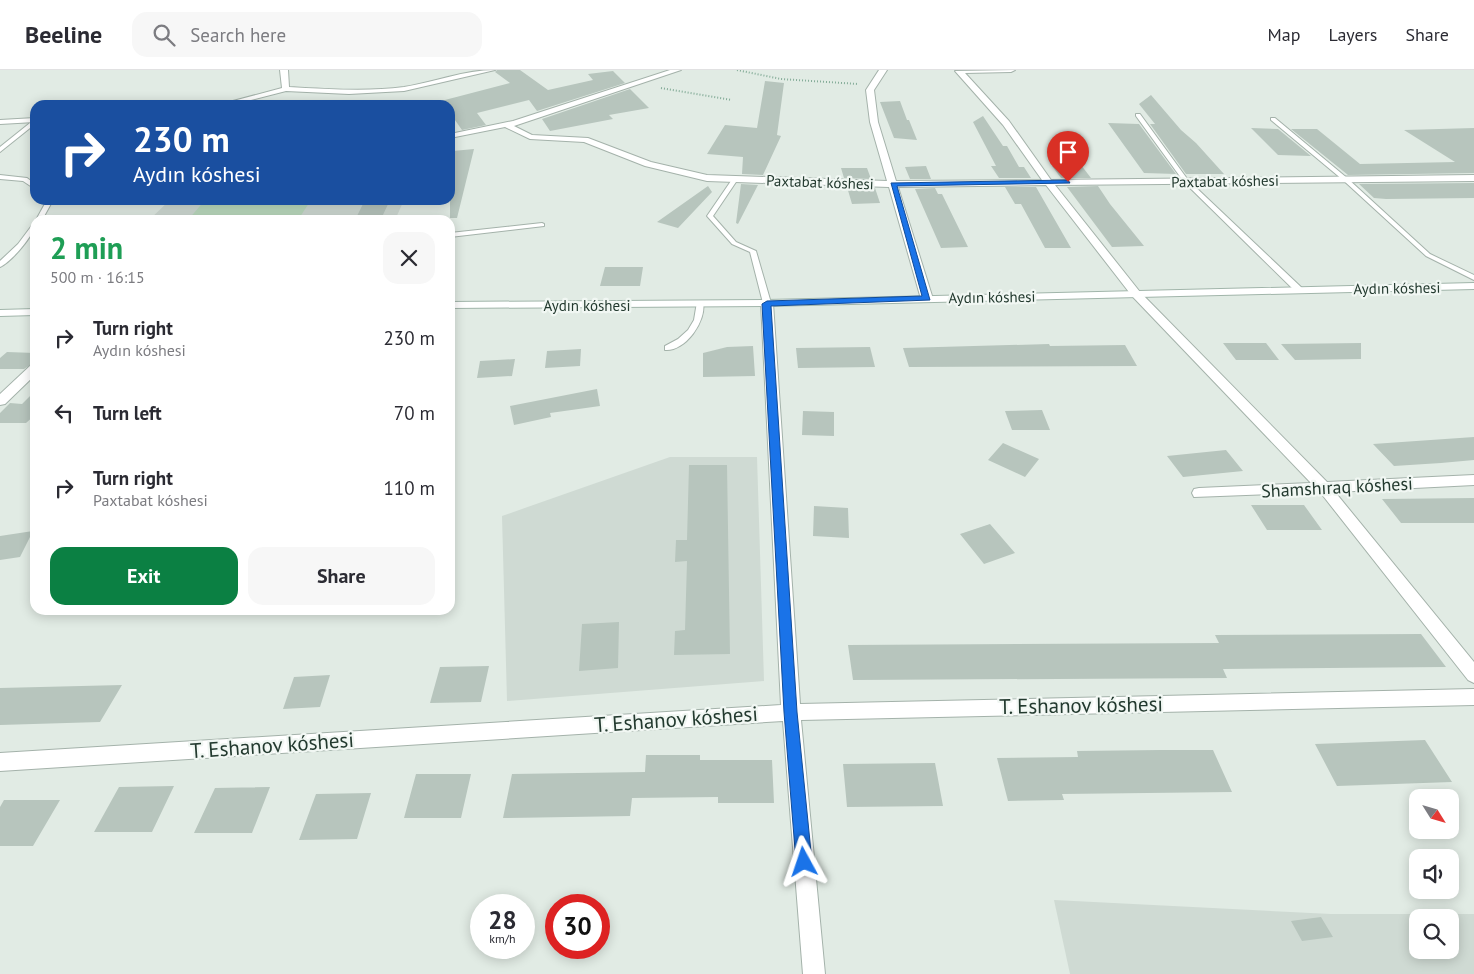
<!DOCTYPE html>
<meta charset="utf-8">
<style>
body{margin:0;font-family:"PT Sans",sans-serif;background:#f7f7f7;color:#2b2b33;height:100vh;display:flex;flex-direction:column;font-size:19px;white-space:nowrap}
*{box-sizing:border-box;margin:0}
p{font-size:16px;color:#7c7c81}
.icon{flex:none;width:28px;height:28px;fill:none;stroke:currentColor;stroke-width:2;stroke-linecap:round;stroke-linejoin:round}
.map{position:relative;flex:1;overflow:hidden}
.side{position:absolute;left:30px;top:145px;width:425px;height:400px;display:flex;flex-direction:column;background:#fff;border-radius:15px;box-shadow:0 2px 12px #0003}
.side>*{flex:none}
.top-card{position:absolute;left:30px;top:30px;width:425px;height:105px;border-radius:15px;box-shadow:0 2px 12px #0003;background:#1a4fa0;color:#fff;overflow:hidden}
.needle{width:32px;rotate:127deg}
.fabs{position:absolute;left:1409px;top:719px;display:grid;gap:10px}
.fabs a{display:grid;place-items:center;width:50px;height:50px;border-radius:10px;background:#fff;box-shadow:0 2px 12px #0003;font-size:25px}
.speed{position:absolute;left:470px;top:824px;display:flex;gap:10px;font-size:25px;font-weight:700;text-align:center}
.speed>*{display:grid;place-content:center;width:65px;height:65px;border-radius:50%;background:#fff;box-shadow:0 2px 12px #0003;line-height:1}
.speed small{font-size:12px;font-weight:400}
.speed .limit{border:8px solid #d22;background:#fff;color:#111}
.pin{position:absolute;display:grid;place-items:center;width:42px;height:42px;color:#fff;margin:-51px -21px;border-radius:50% 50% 50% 0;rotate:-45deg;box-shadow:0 0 5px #0007}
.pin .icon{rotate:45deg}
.me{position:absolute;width:55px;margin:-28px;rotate:355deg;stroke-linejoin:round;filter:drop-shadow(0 0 4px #0008)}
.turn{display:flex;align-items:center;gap:18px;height:105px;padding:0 20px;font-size:22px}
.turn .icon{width:65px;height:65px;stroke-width:2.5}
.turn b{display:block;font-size:35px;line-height:42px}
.round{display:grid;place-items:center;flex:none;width:52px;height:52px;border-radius:15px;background:#f7f7f7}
.summary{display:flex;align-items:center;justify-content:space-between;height:85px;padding:0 20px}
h1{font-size:30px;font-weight:700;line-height:38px;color:#1e9e55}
.primary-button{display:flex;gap:10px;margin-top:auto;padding:10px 20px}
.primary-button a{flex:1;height:58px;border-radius:15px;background:#0b8043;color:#fff;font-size:20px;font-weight:700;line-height:58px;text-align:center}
.primary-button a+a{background:#f7f7f7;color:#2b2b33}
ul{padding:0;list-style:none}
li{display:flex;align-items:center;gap:15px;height:75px;padding:0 20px}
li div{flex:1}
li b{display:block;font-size:19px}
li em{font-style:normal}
header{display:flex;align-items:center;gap:30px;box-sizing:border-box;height:70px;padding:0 25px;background:#fff;border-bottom:1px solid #e1e1e2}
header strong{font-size:24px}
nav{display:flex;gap:28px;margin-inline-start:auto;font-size:18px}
.search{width:350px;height:45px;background:#f7f7f7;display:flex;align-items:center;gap:12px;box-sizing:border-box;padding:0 18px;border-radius:15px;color:#7c7c81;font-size:19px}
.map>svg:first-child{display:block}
.built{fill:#cfdad3;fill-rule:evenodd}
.green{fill:#bbdabe}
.building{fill:#b7c5bd}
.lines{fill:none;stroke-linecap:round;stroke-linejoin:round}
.lane-casing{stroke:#a4b2aa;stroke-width:2}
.street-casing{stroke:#a4b2aa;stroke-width:2}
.secondary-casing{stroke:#a1b5aa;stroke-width:2}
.path{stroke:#84ac98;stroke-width:2;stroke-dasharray:1 2;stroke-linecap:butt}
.lane{fill:#fff;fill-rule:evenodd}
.street{fill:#fff;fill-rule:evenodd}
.secondary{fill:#fff;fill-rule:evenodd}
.route{fill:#1a73e8;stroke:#114b97}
.labels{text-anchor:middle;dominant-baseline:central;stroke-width:4.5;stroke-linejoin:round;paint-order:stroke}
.far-street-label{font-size:15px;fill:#233a2f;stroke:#f1f7f3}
.street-label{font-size:18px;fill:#233a2f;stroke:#f1f7f3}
.near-street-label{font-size:21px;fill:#233a2f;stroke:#f1f7f3}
</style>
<header>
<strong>Beeline</strong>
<div class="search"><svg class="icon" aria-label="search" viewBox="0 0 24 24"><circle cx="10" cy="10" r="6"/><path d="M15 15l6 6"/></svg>Search here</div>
<nav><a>Map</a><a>Layers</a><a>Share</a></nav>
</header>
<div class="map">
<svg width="1474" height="904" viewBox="0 0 1474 904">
<rect width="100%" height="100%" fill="#e1ebe4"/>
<!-- built -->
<path class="built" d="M 170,130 L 404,130 L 395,150 L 149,150 Z
M 670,387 L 757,387 L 764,611 L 507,631 L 502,446 Z
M 1054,830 L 1331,844 L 1474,844 L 1474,904 L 1070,904 ZM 1418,848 L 1450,848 L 1450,880 L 1418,880 Z"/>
<!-- green -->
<path class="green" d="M 205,130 L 311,130 L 298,150 L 188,150 Z"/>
<!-- building -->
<path class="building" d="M 497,0 L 520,0 L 548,20 L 593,10 L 588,4 L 613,1 L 625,13 L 537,41 L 529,30 L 477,43 L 486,55 L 462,60 L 450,43 L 450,35 L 444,35 L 441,31 L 510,13 L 495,2 Z
M 765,11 L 784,13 L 777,65 L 781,66 L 763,105 L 742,104 L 743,87 L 707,84 L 725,55 L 757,58 Z
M 630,19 L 649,38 L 609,45 L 613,49 L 550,61 L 542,49 Z
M 1151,25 L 1181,60 L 1196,73 L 1224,104 L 1186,104 L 1150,54 L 1155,54 L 1139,34 Z
M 900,31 L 907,50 L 909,50 L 917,70 L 894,68 L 880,32 Z
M 983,46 L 1003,76 L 1007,76 L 1019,97 L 1024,97 L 1031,108 L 999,108 L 991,96 L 996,96 L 973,52 Z
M 1108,53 L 1139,54 L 1176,104 L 1144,103 Z
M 1251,58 L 1278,59 L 1311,86 L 1278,85 Z
M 1474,58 L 1474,103 L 1348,105 L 1291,59 L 1317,59 L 1360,94 L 1455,92 L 1404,60 Z
M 474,79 L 457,148 L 450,148 L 450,97 L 454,97 L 453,81 Z
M 1081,95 L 1091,108 L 1061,108 L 1052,96 Z
M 926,96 L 931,109 L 910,109 L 905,97 Z
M 841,98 L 867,98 L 871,109 L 844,108 Z
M 1474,113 L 1474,128 L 1386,129 L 1374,128 L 1359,114 Z
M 741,114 L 758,115 L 738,154 L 736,153 Z
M 708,116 L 712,122 L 678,158 L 657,152 Z
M 1098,116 L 1110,134 L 1144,176 L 1112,177 L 1067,117 Z
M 847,117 L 875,118 L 880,133 L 852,134 Z
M 1005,117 L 1036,117 L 1071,178 L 1045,178 L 1021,134 L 1015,134 Z
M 935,118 L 938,124 L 942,124 L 968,177 L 941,178 L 915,119 Z
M 365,130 L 390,130 L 382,147 L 356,148 Z
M 605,197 L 643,197 L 640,216 L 600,216 Z
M 1223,273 L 1266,273 L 1279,290 L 1236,290 Z
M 1361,273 L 1361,289 L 1295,290 L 1281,274 Z
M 1049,274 L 1050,276 L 1125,275 L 1137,296 L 909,297 L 903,278 Z
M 753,276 L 755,306 L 703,307 L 703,283 L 727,277 Z
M 870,277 L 875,297 L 798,298 L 796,278 Z
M 581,279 L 580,296 L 545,298 L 547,281 Z
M 7,282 L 35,283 L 35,292 L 24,299 L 0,299 L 0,288 Z
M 515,289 L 512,306 L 477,308 L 480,291 Z
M 597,319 L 600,336 L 550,343 L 551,347 L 514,355 L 510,336 Z
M 35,321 L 35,345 L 26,353 L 0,353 L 0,343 L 10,333 L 22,334 Z
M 1042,340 L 1050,360 L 1012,360 L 1005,341 Z
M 803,341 L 834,342 L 834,366 L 802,365 Z
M 1474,367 L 1474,390 L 1441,393 L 1394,396 L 1373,374 Z
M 1003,373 L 1039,389 L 1025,407 L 988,390 Z
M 1226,380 L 1243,401 L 1183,407 L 1167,386 Z
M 689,395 L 727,395 L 730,584 L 674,585 L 675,561 L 685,560 L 687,491 L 675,492 L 676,470 L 687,470 Z
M 1474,428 L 1474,453 L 1401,453 L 1382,429 Z
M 1251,435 L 1304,435 L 1322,460 L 1267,460 Z
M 814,436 L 848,438 L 849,468 L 813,466 Z
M 990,454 L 1015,483 L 984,494 L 960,464 Z
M 33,461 L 20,487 L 0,490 L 0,466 Z
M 619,552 L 618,598 L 579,601 L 582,554 Z
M 1421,564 L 1446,597 L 1223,599 L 1227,608 L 853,610 L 848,575 L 1219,573 L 1215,565 Z
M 489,596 L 481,632 L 430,633 L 440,597 Z
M 330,605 L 320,637 L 283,639 L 294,607 Z
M 122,615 L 100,652 L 0,655 L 0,618 Z
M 1425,670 L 1452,712 L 1337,716 L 1315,674 Z
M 1160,680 L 1213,680 L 1232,722 L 1062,724 L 1064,730 L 1008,731 L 997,688 L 1078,687 L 1077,681 Z
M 646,685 L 700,685 L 700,690 L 772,690 L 774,733 L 718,733 L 718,727 L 632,728 L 630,746 L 503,748 L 512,704 L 645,702 Z
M 935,693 L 943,736 L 847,737 L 843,694 Z
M 416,704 L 471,704 L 461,748 L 404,748 Z
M 174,716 L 152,762 L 94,762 L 119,717 Z
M 270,717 L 252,763 L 194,763 L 215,718 Z
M 371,723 L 357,769 L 299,770 L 316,724 Z
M 4,730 L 60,730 L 33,776 L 0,776 L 0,737 Z
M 1321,847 L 1333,867 L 1302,871 L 1291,851 Z"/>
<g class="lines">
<defs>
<path id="lane" d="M 1136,44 L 1140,44 L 1188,110 L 1302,218 L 1302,222 L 1296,222 L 1184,112 L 1136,46 Z
M 1271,48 L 1275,48 L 1347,108 L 1430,184 L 1474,205 L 1474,210 L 1426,186 L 1343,110 L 1271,50 Z
M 35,49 L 35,54 L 0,82 L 0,77 Z
M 0,105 L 27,108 L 35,114 L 35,119 L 23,111 L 0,109 Z
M 735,107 L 738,109 L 713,146 L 736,172 L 756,181 L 771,233 L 770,235 L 767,235 L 763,233 L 750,182 L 732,174 L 707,146 L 733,108 Z
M 47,130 L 53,130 L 42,150 L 36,150 Z
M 35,153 C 35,165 11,192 0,197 L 0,191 L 18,174 L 33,154 Z
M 542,153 L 544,154 L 544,156 L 450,167 L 450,163 Z
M 697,232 L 703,232 C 707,251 685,282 665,280 L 665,276 L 678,269 L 688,260 L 694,250 Z"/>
<path id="street" d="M 280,0 L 288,0 L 289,17 C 327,19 367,22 404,17 C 435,12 464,0 495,0 L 404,21 L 349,24 L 286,21 L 231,35 L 218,35 L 282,18 Z
M 670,0 L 681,0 L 514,56 L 532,65 L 588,68 L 651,92 L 707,105 L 887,111 L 870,52 L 866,20 L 879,0 L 887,0 L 874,20 L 878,52 L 896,111 L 1042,110 L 1003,55 L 955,1 L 1015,0 L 1011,2 L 965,3 L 1009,51 L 1051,110 L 1474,105 L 1474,111 L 1055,115 L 1140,222 L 1327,412 L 1474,405 L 1474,415 L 1335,422 L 1474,592 L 1474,613 L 1468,610 L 1320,422 L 1194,427 L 1192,423 L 1194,419 L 1199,418 L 1311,413 L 1132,226 L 1046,115 L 898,117 L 933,229 L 927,232 L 921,229 L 889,117 L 707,111 L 645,96 L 584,72 L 530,69 L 505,57 L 450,68 L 450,64 L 513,51 Z
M 35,48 L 35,52 L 0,54 L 0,50 Z
M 767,230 L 773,233 L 800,634 L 1474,619 L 1474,635 L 801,650 L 825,904 L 803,904 L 783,651 L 0,701 L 0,683 L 781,635 L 761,233 Z
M 35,294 L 35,305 L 5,334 L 0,335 L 0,324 L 31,295 Z"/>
<path id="secondary" d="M 1474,213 L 1474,219 L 767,236 L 450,238 L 450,232 L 767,230 Z
M 35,239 L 35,245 L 0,246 L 0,240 Z"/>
</defs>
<!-- lane casing -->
<use href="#lane" class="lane-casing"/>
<!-- street casing -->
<use href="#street" class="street-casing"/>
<!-- secondary casing -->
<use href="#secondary" class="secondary-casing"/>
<!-- path -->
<path class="path" d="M 737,0 L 781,9 L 858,14
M 661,18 L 732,30"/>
<!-- lane -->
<use href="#lane" class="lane"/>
<!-- street -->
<use href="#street" class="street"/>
<!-- secondary -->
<use href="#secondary" class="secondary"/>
</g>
<!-- route -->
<path class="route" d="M 1068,110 L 1070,113 L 897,116 L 930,230 L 771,236 L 797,642 L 812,792 L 809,797 L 804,799 L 798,797 L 796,792 L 784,642 L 762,234 L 767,231 L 922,226 L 891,113 Z"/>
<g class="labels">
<!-- far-street labels -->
<g class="far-street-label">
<text transform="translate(1225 111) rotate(-1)">Paxtabat kóshesi</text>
<text transform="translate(820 112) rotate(2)">Paxtabat kóshesi</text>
<text transform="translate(1397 218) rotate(-1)">Aydın kóshesi</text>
<text transform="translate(992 227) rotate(-1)">Aydın kóshesi</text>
<text x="587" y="235">Aydın kóshesi</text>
</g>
<!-- street labels -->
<g class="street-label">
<text transform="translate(1337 417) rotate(-3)">Shamshıraq kóshesi</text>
</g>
<!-- near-street labels -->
<g class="near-street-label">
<text transform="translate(1081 635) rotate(-1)">T. Eshanov kóshesi</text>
<text transform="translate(676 649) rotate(-4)">T. Eshanov kóshesi</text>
<text transform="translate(272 675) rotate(-4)">T. Eshanov kóshesi</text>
</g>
</g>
</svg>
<div class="fabs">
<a><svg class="needle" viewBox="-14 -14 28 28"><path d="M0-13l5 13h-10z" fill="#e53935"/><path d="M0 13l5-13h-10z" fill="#7c7c81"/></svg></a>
<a><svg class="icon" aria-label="sound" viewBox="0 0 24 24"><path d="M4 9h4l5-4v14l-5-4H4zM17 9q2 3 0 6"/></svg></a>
<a><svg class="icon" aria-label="search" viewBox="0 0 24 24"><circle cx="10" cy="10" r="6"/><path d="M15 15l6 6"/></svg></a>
</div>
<div class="speed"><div>28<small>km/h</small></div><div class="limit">30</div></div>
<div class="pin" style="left:1068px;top:112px;background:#d93025"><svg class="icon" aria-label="arrive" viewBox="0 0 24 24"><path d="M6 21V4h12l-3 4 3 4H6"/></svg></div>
<svg class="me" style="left:804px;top:792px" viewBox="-20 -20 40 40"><path d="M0-17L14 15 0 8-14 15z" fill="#1a73e8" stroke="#fff" stroke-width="4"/></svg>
<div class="top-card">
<div class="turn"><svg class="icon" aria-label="right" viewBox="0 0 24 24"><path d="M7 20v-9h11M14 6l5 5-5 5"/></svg><div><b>230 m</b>Aydın kóshesi</div></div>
</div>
<section class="side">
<div class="summary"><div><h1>2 min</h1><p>500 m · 16:15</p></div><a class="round"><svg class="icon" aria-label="close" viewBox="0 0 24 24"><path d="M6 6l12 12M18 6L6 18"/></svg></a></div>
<ul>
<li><svg class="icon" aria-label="right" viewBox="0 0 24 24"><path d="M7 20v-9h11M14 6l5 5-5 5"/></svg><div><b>Turn right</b><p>Aydın kóshesi</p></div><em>230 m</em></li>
<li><svg class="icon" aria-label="left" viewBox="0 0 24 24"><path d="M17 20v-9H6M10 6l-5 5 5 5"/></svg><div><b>Turn left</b></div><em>70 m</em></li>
<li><svg class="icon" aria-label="right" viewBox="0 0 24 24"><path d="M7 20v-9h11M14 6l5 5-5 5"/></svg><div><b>Turn right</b><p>Paxtabat kóshesi</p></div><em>110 m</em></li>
</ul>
<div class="primary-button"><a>Exit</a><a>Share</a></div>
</section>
</div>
